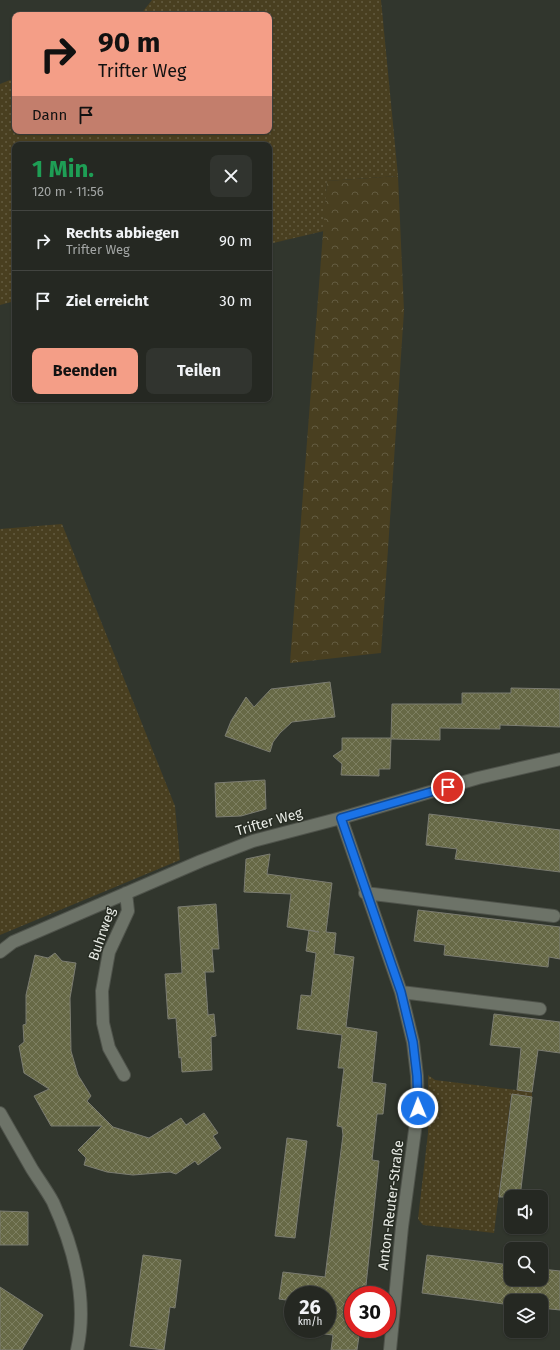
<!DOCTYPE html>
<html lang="de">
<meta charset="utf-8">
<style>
body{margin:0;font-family:"Fira Sans",sans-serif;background:#31342f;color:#f1f3f6;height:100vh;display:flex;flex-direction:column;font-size:15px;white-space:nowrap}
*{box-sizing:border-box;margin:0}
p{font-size:13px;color:#a3a6a5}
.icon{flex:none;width:22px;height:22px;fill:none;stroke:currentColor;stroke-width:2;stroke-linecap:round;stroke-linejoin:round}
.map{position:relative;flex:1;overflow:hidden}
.details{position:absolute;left:12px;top:142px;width:260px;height:260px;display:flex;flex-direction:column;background:#252822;border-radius:8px;box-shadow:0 1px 3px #0004,0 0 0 1px #424440}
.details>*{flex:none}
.guide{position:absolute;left:12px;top:12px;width:260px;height:122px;border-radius:8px;box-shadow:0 1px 3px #0004,0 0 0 1px #424440;background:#f49e87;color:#111;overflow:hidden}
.fabs{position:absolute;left:504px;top:1190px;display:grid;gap:8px}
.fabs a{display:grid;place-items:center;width:44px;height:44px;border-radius:8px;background:#252822;box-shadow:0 1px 3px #0004,0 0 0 1px #424440;font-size:20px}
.speed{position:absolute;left:284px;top:1286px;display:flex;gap:8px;font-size:20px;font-weight:700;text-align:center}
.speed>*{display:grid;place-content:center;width:52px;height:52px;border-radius:50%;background:#252822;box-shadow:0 1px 3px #0004,0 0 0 1px #424440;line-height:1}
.speed small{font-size:10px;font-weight:400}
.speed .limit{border:6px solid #d22;background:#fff;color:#111}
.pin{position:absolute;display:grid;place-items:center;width:34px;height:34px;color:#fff;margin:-17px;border:2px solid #fff;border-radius:50%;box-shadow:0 1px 4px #0007}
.me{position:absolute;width:44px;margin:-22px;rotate:359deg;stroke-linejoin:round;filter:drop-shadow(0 0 3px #0008)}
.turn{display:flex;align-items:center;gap:14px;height:84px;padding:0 20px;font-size:18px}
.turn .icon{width:52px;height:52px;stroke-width:2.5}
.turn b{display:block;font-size:28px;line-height:34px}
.then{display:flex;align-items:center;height:38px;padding:0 20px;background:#0003;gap:8px;font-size:15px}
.round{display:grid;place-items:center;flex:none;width:42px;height:42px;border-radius:8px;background:#31342f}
.head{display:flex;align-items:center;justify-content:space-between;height:68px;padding:0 20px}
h1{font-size:24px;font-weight:700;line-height:30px;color:#1e9e55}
.action{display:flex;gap:8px;margin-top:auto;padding:8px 20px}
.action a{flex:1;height:46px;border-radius:8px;background:#f49e87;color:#111;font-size:16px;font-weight:700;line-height:46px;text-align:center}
.action a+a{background:#31342f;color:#f1f3f6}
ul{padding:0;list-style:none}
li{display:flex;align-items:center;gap:12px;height:60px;padding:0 20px;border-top:1px solid #424440}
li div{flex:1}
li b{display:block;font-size:15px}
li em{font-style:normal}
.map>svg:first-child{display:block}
.grass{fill:url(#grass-dots)}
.forest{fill:url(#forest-crowns)}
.building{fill:url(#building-cross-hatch);stroke:#7b7c71}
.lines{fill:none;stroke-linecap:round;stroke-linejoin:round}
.minor-casing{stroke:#4f534b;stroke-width:14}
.minor{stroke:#6d7368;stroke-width:12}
.route-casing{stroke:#114b97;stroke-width:10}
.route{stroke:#1a73e8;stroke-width:7}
.labels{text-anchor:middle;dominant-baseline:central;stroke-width:3;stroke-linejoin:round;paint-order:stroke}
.street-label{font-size:14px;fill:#e8ebe5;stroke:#272c23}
</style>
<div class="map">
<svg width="560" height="1350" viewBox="0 0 560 1350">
<defs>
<pattern id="grass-dots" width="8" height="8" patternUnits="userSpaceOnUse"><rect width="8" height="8" fill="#493f20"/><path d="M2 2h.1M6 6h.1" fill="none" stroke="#635b40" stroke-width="1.8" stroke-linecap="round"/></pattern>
<pattern id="forest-crowns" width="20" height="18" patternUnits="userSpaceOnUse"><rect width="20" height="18" fill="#493f20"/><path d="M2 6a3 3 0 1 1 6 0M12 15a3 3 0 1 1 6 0" fill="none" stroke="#635b40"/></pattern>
<pattern id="building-cross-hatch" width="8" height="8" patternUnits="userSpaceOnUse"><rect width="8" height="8" fill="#676946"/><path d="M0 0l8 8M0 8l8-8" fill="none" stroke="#7d7f61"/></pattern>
</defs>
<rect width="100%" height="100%" fill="#31362d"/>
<!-- grass -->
<path class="grass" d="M 152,0 L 381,0 L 398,176 L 327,181 L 324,231 L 269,244 L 269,145 L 15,145 L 15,301 L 0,305 L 0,84 L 15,78 L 15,131 L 269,131 L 269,15 L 140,15 Z
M 62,524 L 175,806 L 180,860 L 0,935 L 0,529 Z
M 428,1075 L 435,1080 L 532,1092 L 532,1097 L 511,1095 L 494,1233 L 423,1225 L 418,1219 L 428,1133 Z"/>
<!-- forest -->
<path class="forest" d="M 398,176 L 404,311 L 381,653 L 290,663 L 327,181 Z"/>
<!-- building -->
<path class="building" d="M 330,682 L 335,717 L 292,722 L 280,733 L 273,742 L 270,752 L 225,736 L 231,721 L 246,697 L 254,707 L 271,689 Z
M 511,688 L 560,689 L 560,727 L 500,725 L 500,729 L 440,728 L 440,740 L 391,739 L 390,769 L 379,769 L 379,776 L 341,775 L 342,764 L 333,756 L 342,750 L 342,738 L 391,738 L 392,704 L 462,704 L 462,693 L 511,693 Z
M 265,780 L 266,809 L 241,816 L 216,817 L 215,783 Z
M 429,814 L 560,830 L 560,872 L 455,859 L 457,849 L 426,845 Z
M 270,854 L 267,874 L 332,883 L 326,932 L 336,933 L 334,954 L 354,957 L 346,1027 L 377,1032 L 372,1082 L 386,1084 L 383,1114 L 377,1114 L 372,1160 L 379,1161 L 365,1295 L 353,1295 L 353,1329 L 360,1329 L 357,1350 L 331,1350 L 333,1335 L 316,1333 L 317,1329 L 327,1329 L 327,1295 L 293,1295 L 293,1301 L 279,1299 L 283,1272 L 325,1277 L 343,1135 L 342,1127 L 337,1126 L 344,1068 L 338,1068 L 342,1035 L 297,1029 L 301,995 L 311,996 L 316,953 L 306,951 L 309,930 L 319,932 L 287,927 L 291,894 L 244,892 L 246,859 Z
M 216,904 L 219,949 L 212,949 L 214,972 L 205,972 L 208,1015 L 214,1014 L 216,1036 L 211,1037 L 212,1070 L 182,1072 L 181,1057 L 179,1058 L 176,1018 L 168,1019 L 165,974 L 182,973 L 178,907 Z
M 418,910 L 560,927 L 560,959 L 549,957 L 548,967 L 444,955 L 445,945 L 414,941 Z
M 55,953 L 62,961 L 76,963 L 70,998 L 71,1051 L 78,1075 L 91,1096 L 87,1101 L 113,1127 L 149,1138 L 181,1118 L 186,1125 L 204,1113 L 218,1133 L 213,1136 L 221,1148 L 198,1165 L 195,1161 L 176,1174 L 170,1172 L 133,1175 L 107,1172 L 84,1165 L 86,1158 L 78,1150 L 102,1126 L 51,1126 L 34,1096 L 49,1089 L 24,1073 L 19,1046 L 24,1042 L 23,1025 L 26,1024 L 26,995 L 35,955 L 48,958 Z
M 494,1014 L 560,1022 L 560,1053 L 538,1050 L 532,1092 L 517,1090 L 521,1048 L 490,1045 Z
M 512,1094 L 532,1097 L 520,1197 L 499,1197 Z
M 287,1138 L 307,1141 L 295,1238 L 275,1236 Z
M 0,1211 L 28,1212 L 28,1245 L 0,1245 Z
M 143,1255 L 181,1260 L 175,1308 L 170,1307 L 164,1350 L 130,1346 Z
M 427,1255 L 511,1265 L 511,1279 L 541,1279 L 541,1269 L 560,1271 L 560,1310 L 541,1308 L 541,1301 L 511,1301 L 511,1305 L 422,1293 Z
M 0,1287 L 43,1315 L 22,1350 L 0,1350 Z"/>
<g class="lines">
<defs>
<path id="minor" d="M 341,818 L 401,992 L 413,1042 L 417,1076 L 418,1108 L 402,1227 L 390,1350
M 365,893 L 554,916
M 0,952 L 13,942 L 201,861 L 253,841 L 341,818 L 478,778 L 560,759
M 401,992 L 540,1009
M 124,1075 L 109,1048 L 103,1023 L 102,991 L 109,952 L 128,911 L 126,893
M 0,1113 C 11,1132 21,1150 32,1169 C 39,1180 47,1191 53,1202 C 74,1248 88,1301 77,1350"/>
</defs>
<!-- minor casing -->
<use href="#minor" class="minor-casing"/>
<!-- minor -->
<use href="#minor" class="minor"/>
</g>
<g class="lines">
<defs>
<path id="route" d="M 418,1108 L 417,1076 L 413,1042 L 401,992 L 341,818 L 448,787"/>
</defs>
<!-- route casing -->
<use href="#route" class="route-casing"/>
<!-- route -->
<use href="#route" class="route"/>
</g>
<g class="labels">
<!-- street labels -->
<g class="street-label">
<text transform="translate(269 822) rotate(-16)">Trifter Weg</text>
<text transform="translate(102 934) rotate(-71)">Buhrweg</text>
<text transform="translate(391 1205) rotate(-83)">Anton-Reuter-Straße</text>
</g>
</g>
</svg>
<div class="fabs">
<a><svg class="icon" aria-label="sound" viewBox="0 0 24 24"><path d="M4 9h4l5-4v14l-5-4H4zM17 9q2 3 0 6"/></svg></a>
<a><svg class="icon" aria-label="search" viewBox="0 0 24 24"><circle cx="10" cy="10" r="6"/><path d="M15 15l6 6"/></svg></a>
<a><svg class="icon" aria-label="layers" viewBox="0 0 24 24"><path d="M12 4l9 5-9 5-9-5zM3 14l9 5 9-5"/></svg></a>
</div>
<div class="speed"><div>26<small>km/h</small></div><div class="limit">30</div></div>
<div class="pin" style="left:448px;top:787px;background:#d93025"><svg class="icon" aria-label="arrive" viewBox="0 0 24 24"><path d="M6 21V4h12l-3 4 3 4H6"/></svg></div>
<svg class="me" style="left:418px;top:1108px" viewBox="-20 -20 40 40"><circle r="17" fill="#1a73e8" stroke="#fff" stroke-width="3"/><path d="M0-11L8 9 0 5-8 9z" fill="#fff"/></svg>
<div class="guide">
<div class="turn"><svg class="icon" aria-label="right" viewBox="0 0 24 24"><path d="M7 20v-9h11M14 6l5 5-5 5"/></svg><div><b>90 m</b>Trifter Weg</div></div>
<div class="then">Dann<svg class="icon" aria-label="arrive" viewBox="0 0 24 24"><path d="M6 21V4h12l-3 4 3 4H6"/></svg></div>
</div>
<section class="details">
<div class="head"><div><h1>1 Min.</h1><p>120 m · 11:56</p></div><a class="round"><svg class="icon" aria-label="close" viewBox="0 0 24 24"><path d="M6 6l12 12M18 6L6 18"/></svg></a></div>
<ul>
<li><svg class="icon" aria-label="right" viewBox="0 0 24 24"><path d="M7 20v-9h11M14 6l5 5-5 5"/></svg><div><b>Rechts abbiegen</b><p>Trifter Weg</p></div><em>90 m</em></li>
<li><svg class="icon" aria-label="arrive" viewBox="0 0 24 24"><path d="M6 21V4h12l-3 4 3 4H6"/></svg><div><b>Ziel erreicht</b></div><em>30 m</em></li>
</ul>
<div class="action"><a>Beenden</a><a>Teilen</a></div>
</section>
</div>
